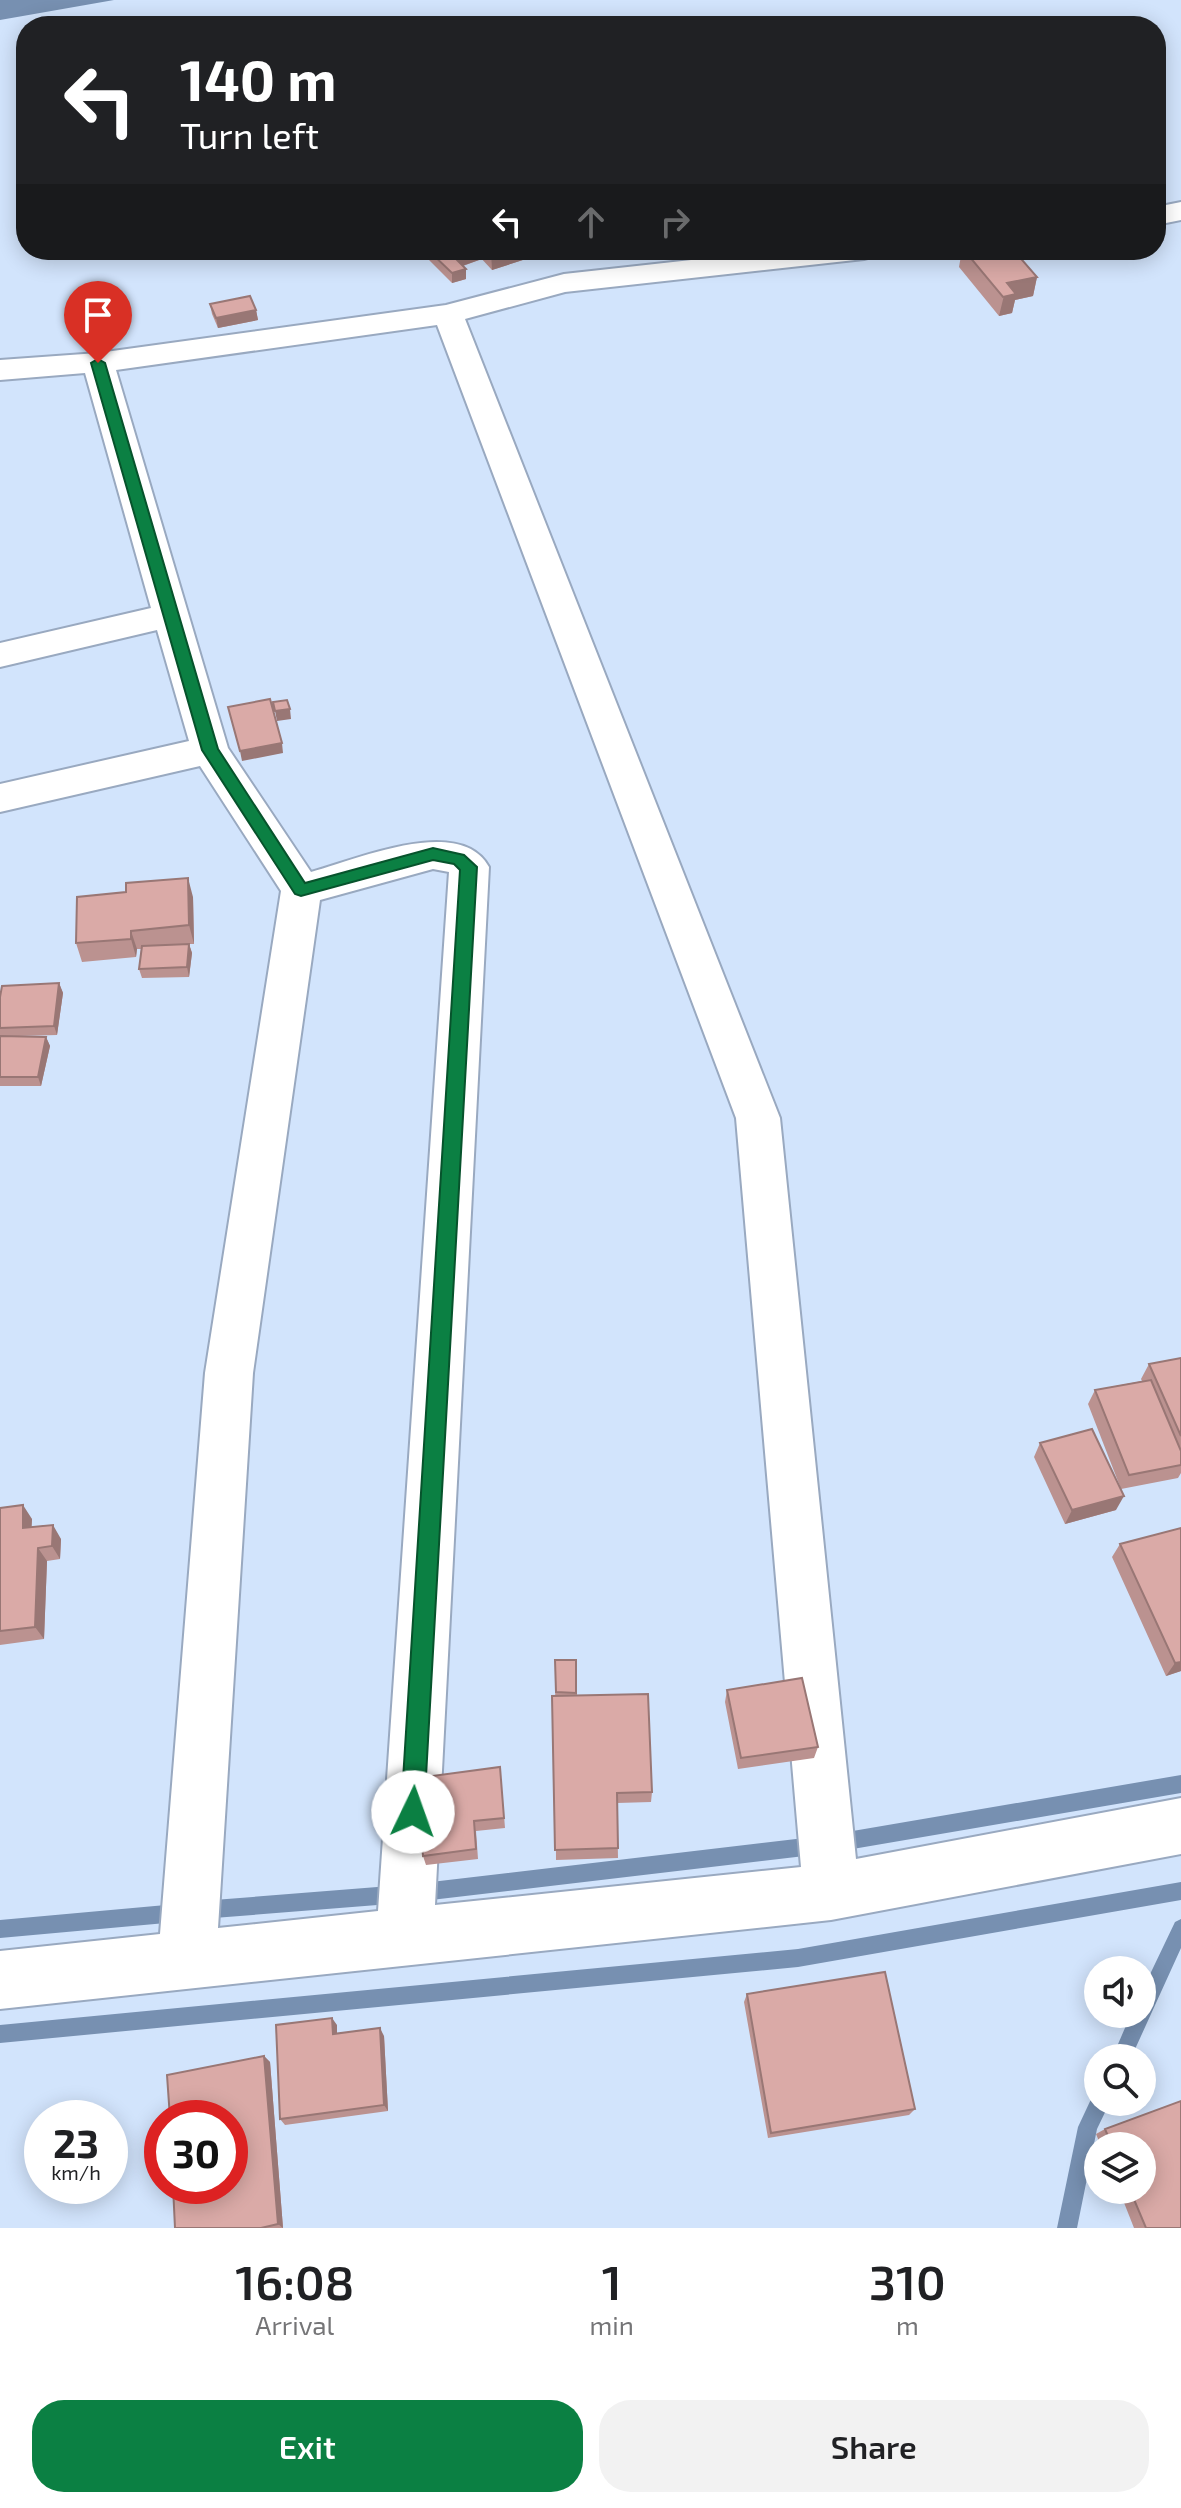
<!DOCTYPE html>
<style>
body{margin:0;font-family:"Exo 2",sans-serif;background:#f2f2f2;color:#202124;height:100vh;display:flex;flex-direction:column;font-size:30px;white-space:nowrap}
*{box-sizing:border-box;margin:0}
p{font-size:26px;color:#757577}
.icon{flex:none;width:44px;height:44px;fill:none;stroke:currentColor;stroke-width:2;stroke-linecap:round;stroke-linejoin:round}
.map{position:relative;height:2228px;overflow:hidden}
.sheet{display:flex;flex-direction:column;background:#fff;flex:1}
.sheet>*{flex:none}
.guide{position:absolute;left:16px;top:16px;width:1150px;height:244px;border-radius:32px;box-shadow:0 4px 20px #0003;background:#202124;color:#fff;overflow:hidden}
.tools{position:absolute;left:1084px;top:1956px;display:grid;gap:16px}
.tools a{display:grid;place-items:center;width:72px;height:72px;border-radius:50%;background:#fff;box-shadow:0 4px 20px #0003;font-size:40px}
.speed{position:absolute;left:24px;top:2100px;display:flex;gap:16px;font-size:40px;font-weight:700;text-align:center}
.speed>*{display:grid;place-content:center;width:104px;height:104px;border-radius:50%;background:#fff;box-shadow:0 4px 20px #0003;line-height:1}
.speed small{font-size:20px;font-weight:400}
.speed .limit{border:12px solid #d22;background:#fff;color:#111}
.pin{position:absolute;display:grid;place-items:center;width:68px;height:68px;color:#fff;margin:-82px -34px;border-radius:50% 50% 50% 0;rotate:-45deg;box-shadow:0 0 8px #0007}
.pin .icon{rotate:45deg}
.me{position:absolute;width:88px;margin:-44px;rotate:3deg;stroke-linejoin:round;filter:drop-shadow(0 0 6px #0008)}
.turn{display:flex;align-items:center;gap:28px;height:168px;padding:0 32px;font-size:36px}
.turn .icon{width:104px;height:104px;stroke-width:2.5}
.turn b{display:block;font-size:56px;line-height:68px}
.lanes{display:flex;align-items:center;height:76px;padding:0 32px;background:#0003;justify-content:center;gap:40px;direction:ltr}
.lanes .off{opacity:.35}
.eta{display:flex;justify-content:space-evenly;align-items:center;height:136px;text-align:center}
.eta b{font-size:48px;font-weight:600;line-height:56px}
.primary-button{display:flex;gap:16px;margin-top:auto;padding:16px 32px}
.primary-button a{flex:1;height:92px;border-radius:32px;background:#0b8043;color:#fff;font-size:32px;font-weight:600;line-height:92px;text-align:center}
.primary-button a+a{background:#f2f2f2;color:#202124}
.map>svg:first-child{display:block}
.water{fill:#7790b1}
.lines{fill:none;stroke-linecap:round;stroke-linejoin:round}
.stream{fill:#7790b1;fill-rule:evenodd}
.street-casing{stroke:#99a9c0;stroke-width:4}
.street{fill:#fff;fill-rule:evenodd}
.wall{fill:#bb9290}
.shaded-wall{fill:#997775}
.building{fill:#daaaa7;stroke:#997775;stroke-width:2}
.route{fill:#0b8043;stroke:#07532c;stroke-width:2}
</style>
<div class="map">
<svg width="1181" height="2228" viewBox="0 0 1181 2228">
<rect width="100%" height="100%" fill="#d2e4fc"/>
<!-- water -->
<path class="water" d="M 0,0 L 114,0 L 0,20 Z"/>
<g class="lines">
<!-- stream -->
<path class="stream" d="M 1181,1775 L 1181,1793 L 841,1851 L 835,1848 L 832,1842 L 835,1836 L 841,1833 Z
M 813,1837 L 819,1840 L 822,1846 L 819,1852 L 813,1855 L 431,1900 L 425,1897 L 422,1891 L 425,1885 L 431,1882 Z
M 1181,1882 L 1181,1900 L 798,1967 L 0,2043 L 0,2025 L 798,1949 Z
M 390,1886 L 396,1889 L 399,1895 L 396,1901 L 390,1904 L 201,1919 L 195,1916 L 192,1910 L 195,1904 L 201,1901 Z
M 177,1904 L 183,1907 L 186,1913 L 183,1919 L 177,1922 L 0,1938 L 0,1920 Z
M 1181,1919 L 1181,1948 L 1131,2058 L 1112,2058 L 1131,2014 L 1142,2014 L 1142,1991 L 1175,1922 Z
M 1098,2093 L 1098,2102 L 1110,2102 L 1097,2129 L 1077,2228 L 1057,2228 L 1078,2127 L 1093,2095 Z"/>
<defs>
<path id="street" d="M 1181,202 L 1181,220 L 1156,225 L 1156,207 Z
M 782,250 L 879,250 L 875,256 L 864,259 L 565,292 L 465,319 L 780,1118 L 856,1859 L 1181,1798 L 1181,1854 L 831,1920 L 0,2009 L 0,1951 L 160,1934 L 205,1373 L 281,891 L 200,766 L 0,812 L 0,784 L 189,741 L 157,630 L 0,667 L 0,643 L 151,608 L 85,373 L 0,380 L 0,360 L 98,353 L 446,305 L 564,274 ZM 437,325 L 736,1118 L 801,1867 L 435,1905 L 489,867 C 460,814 356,860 311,872 L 228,748 L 116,370 ZM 433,869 L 449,872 L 378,1911 L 218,1928 L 253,1373 L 320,900 Z"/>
</defs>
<!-- street casing -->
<use href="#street" class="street-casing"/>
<!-- street -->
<use href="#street" class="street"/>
</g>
<!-- wall -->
<path class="wall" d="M 423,250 L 529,250 L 529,258 L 492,270 L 479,256 L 479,260 L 463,266 L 466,269 L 466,279 L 452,283 L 424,255 Z
M 962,250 L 996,250 L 1001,256 L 1037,277 L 1033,296 L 1015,300 L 1012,313 L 999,316 L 959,267 Z
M 210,304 L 256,310 L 258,320 L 218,328 L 212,314 Z
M 193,897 L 194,944 L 189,944 L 192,953 L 189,977 L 142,978 L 139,969 L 141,949 L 137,949 L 136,957 L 82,962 L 76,943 Z
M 59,983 L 63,993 L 57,1035 L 19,1036 L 46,1037 L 50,1046 L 41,1086 L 0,1086 L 0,997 Z
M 1181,1358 L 1181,1473 L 1178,1478 L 1121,1489 L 1088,1404 L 1095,1390 L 1142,1381 L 1141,1379 L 1149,1364 Z
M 1040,1443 L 1116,1510 L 1065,1524 L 1034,1457 Z
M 0,1508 L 32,1519 L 31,1527 L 61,1539 L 60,1559 L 47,1561 L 44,1639 L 0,1645 Z
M 1120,1544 L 1181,1671 L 1166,1676 L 1112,1557 Z
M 555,1660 L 576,1660 L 577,1695 L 652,1792 L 651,1802 L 617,1803 L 618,1858 L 556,1860 Z
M 727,1690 L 818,1747 L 814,1758 L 738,1769 L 725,1702 Z
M 501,1778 L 505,1828 L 476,1831 L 478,1859 L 426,1865 L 423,1856 Z
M 747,1994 L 915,2109 L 909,2115 L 768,2138 L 744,2002 Z
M 337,2025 L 337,2034 L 384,2036 L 388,2111 L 285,2125 L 280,2119 Z
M 264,2056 L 270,2062 L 283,2228 L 175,2228 Z
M 1181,2101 L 1181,2228 L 1134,2228 L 1119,2190 L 1142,2190 L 1142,2146 L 1101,2146 L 1096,2134 L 1105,2129 Z"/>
<!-- shaded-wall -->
<path class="shaded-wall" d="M 479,250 L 479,260 L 456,268 L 455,258 Z
M 493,250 L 529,250 L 529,258 L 492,270 L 491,251 Z
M 466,269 L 466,279 L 452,283 L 452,273 Z
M 1037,277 L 1033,296 L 1015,300 L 1012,313 L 999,316 L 1007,283 Z
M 256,310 L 258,320 L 218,328 L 216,318 Z
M 290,709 L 291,719 L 277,721 L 275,711 Z
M 282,743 L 283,753 L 242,761 L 240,751 Z
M 188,878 L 193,897 L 194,944 L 189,925 Z
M 131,931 L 137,949 L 136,957 L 131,939 Z
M 189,944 L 192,953 L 189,977 L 187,967 Z
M 59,983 L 63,993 L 57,1035 L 54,1026 Z
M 46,1037 L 50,1046 L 41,1086 L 38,1077 Z
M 1124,1496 L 1116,1510 L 1065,1524 L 1072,1510 Z
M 23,1505 L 32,1519 L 31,1542 L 23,1528 Z
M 53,1525 L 61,1539 L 60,1559 L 52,1546 Z
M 38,1548 L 47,1561 L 44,1639 L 35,1627 Z
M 1181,1662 L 1181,1671 L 1166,1676 L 1175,1663 Z
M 332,2018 L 337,2025 L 337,2041 L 333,2034 Z
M 380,2028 L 384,2036 L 388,2111 L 384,2105 Z
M 264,2056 L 270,2062 L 283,2228 L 278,2224 Z"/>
<!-- building -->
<path class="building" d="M 428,250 L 479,250 L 455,258 L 466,269 L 452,273 Z
M 964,250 L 996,250 L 1001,256 L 1016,253 L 1037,277 L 1007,283 L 1016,294 L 1003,297 Z
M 250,296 L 256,310 L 216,318 L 210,304 Z
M 270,699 L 282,743 L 240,751 L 228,707 Z
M 287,700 L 290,709 L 275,711 L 273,702 Z
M 188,878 L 189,925 L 131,931 L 131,939 L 76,943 L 77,897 L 126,892 L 126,883 Z
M 189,944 L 187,967 L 139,969 L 142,946 Z
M 59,983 L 54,1026 L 0,1028 L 0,997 L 2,986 Z
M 0,1036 L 46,1037 L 38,1077 L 0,1077 Z
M 1181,1358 L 1181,1436 L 1149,1364 Z
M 1151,1380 L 1181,1451 L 1181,1465 L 1129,1475 L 1095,1390 Z
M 1092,1429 L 1124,1496 L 1072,1510 L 1040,1443 Z
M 23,1505 L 23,1528 L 53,1525 L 52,1546 L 38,1548 L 35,1627 L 0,1631 L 0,1508 Z
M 1181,1528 L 1181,1662 L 1175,1663 L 1120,1544 Z
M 555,1660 L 576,1660 L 576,1693 L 556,1692 Z
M 802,1678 L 818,1747 L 741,1758 L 727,1690 Z
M 648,1694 L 652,1792 L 617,1793 L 618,1848 L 555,1850 L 552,1696 Z
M 500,1767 L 504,1818 L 474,1821 L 476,1849 L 423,1856 L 417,1778 Z
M 885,1972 L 915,2109 L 771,2133 L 747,1994 Z
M 332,2018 L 333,2034 L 380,2028 L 384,2105 L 280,2119 L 276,2025 Z
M 264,2056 L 278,2224 L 261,2228 L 175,2228 L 173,2186 L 230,2186 L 230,2118 L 170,2118 L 167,2075 Z
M 1181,2101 L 1181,2228 L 1146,2228 L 1130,2190 L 1142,2190 L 1142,2146 L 1112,2146 L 1105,2129 Z"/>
<!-- route -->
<path class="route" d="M 98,359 L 105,363 L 218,749 L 305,883 L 433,848 L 464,855 L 477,867 L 424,1812 L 421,1820 L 413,1824 L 405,1820 L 401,1812 L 460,870 L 454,864 L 433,860 L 301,896 L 295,894 L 202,750 L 91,363 Z"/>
</svg>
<div class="tools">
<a><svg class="icon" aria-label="sound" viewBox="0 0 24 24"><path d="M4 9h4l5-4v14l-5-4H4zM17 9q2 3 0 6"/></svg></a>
<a><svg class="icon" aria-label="search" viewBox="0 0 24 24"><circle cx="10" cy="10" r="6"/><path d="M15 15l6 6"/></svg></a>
<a><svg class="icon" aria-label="layers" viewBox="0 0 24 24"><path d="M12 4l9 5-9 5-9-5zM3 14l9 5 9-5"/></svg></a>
</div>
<div class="speed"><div>23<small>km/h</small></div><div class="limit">30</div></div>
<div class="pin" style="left:98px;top:363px;background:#d93025"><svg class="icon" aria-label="arrive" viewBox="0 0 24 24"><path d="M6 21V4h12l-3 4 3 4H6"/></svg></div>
<svg class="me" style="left:413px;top:1812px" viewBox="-20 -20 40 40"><circle r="19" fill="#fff"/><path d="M0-13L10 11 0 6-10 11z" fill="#0b8043"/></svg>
<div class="guide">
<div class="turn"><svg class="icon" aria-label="left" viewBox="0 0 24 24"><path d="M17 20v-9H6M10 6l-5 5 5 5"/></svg><div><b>140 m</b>Turn left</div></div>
<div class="lanes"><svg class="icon" aria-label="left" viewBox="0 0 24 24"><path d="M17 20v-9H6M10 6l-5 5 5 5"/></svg><svg class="icon off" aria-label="ahead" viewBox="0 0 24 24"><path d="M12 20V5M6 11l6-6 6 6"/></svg><svg class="icon off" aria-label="right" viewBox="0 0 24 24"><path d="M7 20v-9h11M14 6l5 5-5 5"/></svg></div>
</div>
</div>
<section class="sheet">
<div class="eta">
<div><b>16:08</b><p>Arrival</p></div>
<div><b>1</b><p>min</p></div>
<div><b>310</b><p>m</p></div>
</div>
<div class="primary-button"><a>Exit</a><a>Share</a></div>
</section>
